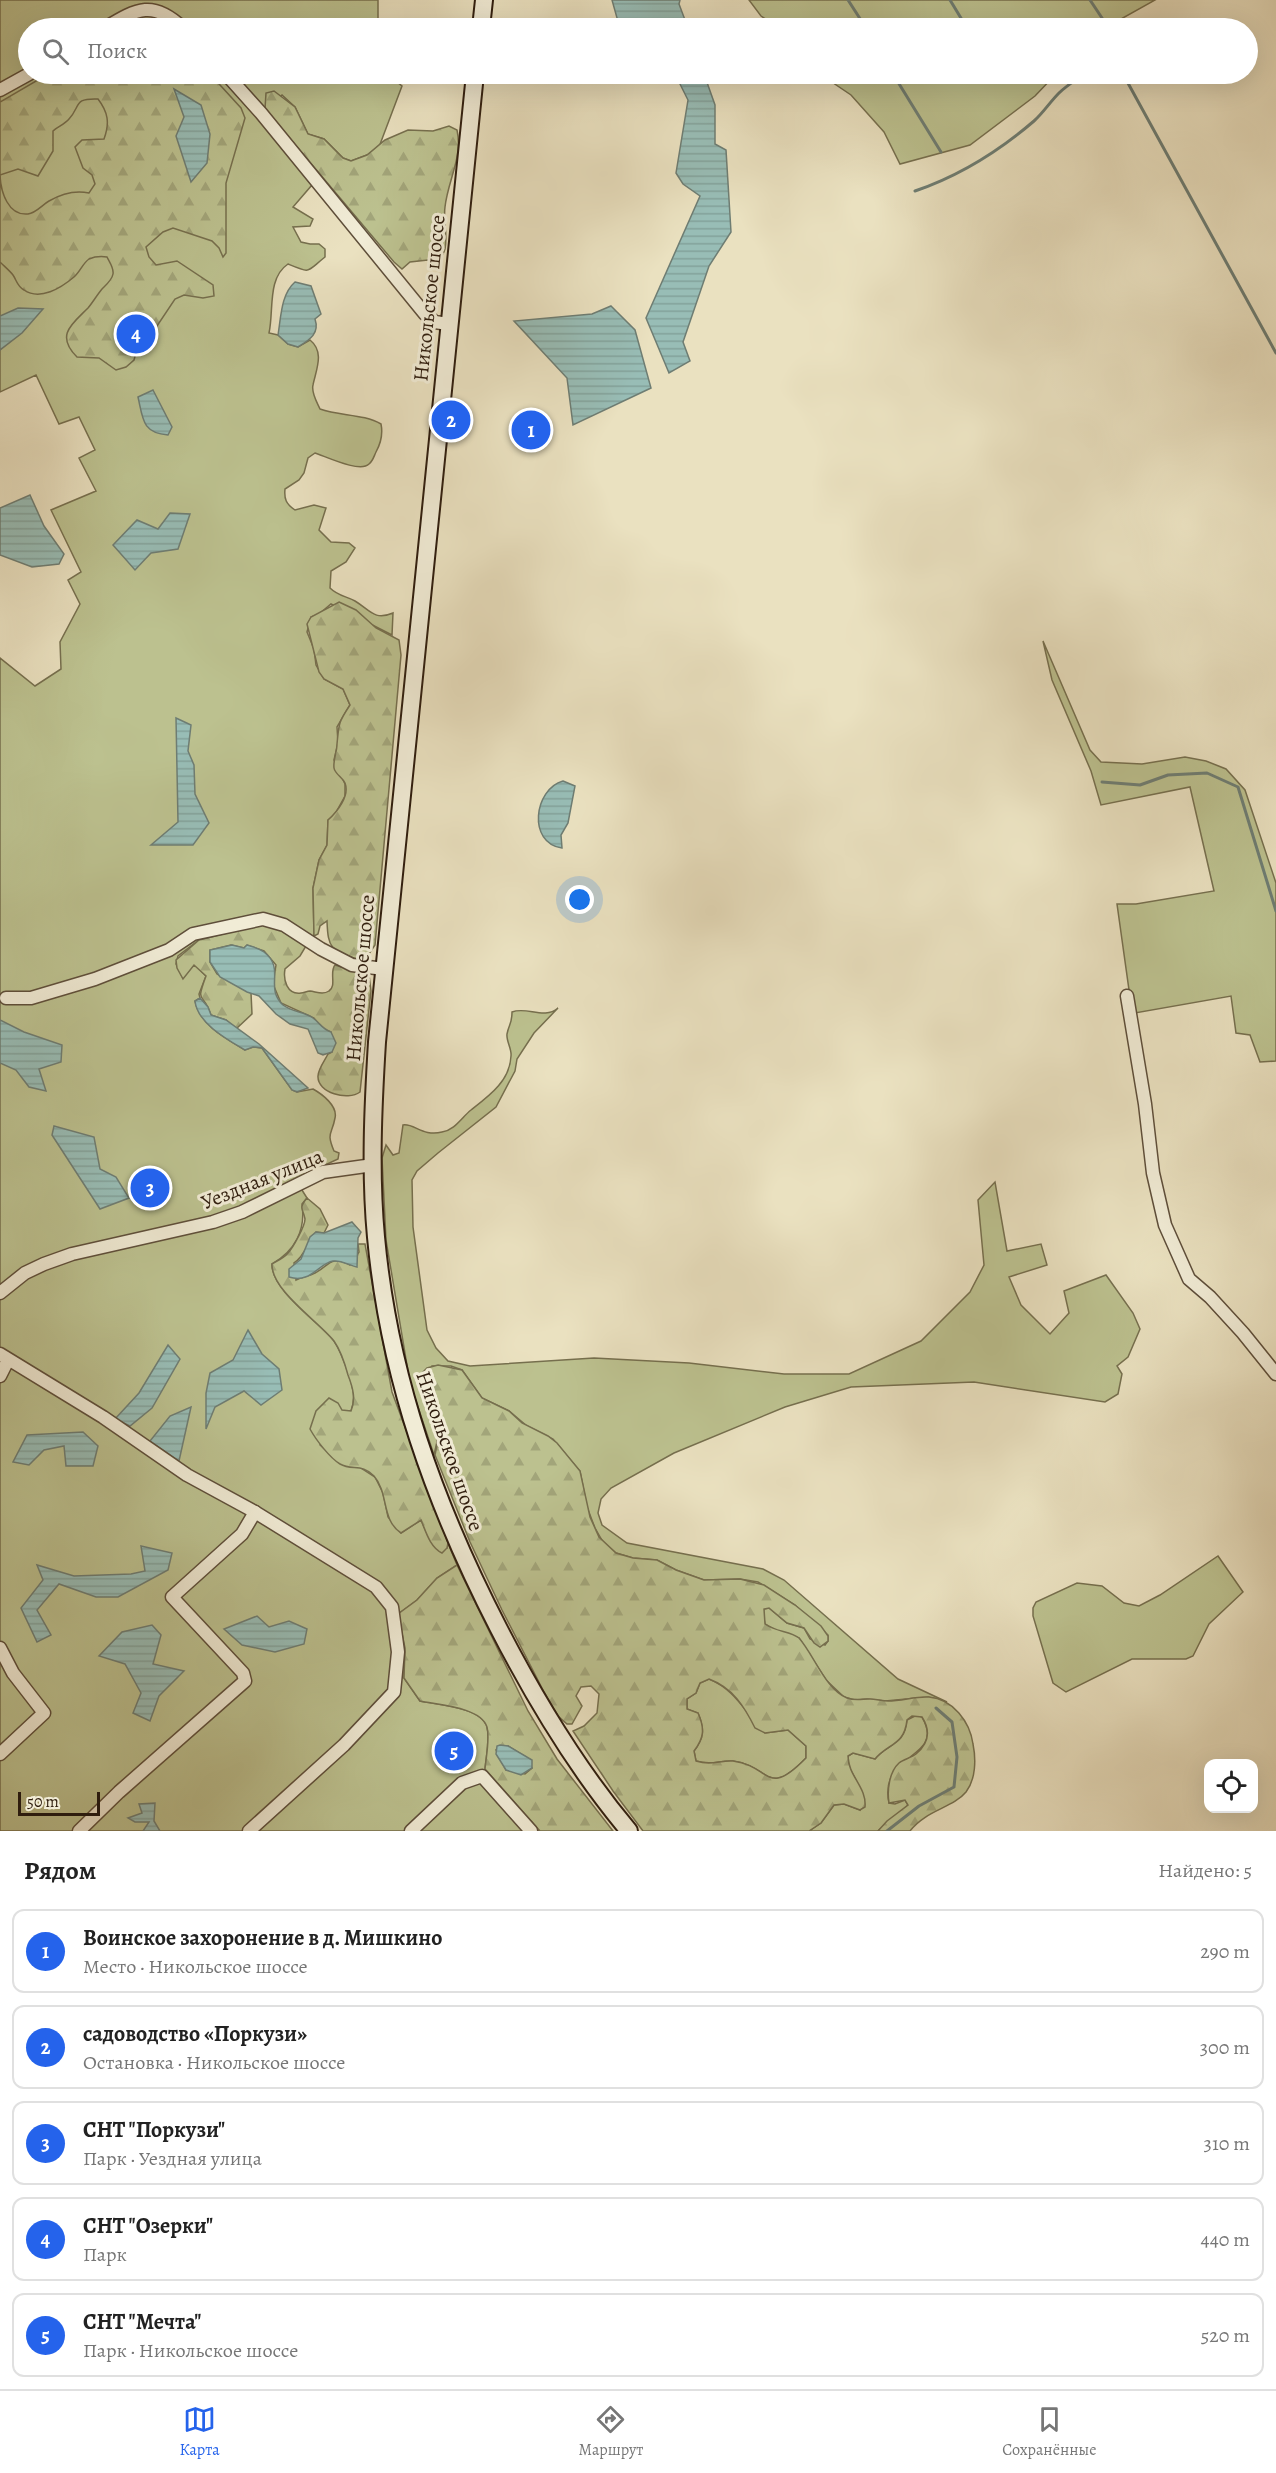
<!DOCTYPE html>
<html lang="ru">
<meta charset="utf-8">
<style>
:root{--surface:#fff;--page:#f2f2f2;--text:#222;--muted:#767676;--line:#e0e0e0;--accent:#2563eb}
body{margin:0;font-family:Alegreya,serif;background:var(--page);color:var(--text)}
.controls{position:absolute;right:18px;bottom:18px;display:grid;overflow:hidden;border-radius:12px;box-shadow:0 6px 24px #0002}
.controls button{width:54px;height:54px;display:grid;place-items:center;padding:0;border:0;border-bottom:2px solid var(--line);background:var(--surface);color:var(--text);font:30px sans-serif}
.scale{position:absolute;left:18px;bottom:15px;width:82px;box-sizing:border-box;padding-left:6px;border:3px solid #2f1d0e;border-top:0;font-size:16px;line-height:21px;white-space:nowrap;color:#2f1d0e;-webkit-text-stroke:4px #f1ecd6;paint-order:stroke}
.you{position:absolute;left:580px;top:900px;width:21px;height:21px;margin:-15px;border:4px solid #fff;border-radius:50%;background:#1a73e8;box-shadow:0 0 0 9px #1a73e833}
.badge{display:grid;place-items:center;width:39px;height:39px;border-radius:50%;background:var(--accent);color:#fff;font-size:20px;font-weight:700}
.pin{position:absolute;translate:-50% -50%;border:3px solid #fff;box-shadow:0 2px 6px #0006}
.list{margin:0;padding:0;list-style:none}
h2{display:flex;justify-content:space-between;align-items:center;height:78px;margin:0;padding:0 24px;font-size:26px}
h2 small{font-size:20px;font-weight:400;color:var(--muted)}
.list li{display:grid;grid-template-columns:39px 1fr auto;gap:18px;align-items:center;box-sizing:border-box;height:84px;margin:0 12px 12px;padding:0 12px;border:2px solid var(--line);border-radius:12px}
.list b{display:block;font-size:22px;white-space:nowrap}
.list p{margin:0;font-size:20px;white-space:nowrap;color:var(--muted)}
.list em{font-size:20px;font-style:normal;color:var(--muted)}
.icon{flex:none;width:33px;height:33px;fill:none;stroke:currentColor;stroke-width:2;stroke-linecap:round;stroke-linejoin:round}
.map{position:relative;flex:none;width:1276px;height:1831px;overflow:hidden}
.search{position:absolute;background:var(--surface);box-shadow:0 6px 24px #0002;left:18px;right:18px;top:18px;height:66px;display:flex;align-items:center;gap:15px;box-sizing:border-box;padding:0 21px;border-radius:33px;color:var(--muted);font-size:22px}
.sheet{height:558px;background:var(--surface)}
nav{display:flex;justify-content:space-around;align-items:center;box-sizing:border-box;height:84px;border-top:2px solid var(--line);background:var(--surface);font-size:16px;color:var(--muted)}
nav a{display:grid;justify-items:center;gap:3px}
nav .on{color:var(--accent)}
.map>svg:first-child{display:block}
</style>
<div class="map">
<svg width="1276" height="1831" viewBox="0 0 1276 1831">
<defs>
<pattern id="forest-firs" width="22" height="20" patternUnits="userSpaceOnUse" patternTransform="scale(1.5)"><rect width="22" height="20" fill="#bcc18f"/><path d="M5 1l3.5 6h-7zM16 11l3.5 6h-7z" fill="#a2a57a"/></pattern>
<pattern id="water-rules" width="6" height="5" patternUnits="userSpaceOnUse" patternTransform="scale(1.5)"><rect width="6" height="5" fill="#98bdb6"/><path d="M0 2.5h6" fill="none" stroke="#83a29b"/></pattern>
</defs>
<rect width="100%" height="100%" fill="#eae1c0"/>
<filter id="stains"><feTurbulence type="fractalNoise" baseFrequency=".00333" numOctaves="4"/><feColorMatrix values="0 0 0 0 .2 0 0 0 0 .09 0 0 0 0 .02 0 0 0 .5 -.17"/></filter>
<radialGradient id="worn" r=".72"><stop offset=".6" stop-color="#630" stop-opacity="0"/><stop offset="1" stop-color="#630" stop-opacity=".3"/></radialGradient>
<g fill="#bcc18f" stroke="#766f4e" stroke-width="1.5">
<path d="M0,0H378V28H28V74H387L402,86L379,147L367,155L351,161L343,158L324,139L308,134L295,107L282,95L265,110L331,188L322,197L312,185L293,207L313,219L310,226L293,227L301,242L310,244H319L325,249V257C306,272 312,274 288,264C267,278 274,311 269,333L278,335L288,344L298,347L310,340C325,352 316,370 313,385C311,393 317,402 320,409C340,416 364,414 381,424C383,434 381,443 376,452C374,456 373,461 369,464C360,473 327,457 315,453L308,458L304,473L299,480L285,489C284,499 286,504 295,510L314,505L326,508L319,530L331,542L349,543L355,548L346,562L331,571L330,588C338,596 346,596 355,601C370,610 374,621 393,613L392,635L331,604L319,614L311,617L307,632L314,649L316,665L324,679L343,689L350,705L337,727L338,743L334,760L345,784V796L335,814L328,820L327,845L319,860L313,888L314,936L306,946L243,929L199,940L178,956L176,964L183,978L194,964L206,976L199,994L200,998L195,1001C200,1025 225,1038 245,1050L253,1047L262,1048L292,1090L297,1092L313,1089C322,1094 338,1106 335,1118C332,1135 326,1132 334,1151L339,1153L338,1159L295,1179L307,1198L302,1204C306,1230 295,1251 272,1264C271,1290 319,1322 334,1341C341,1351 345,1364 349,1375C353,1388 356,1399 351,1411H342L320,1445L334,1458L349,1466H358L375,1477L383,1493L388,1517L401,1533L421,1520L430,1540L447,1548L448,1543L457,1565L437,1578L417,1600L398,1614L405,1648L404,1678L420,1701C438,1705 481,1707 487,1727C490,1739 486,1757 485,1769L540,1831H0V658L35,686L61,669L60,642L80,604L68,580L81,572L51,510L96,491L79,458L95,450L79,417L59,424L36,375L0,392Z"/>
<path d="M749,0H1155L1105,28H779L761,16Z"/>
<path d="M820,74H1056L1035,96L970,145L900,164L884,132L851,95Z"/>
<path d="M1043,641L1090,750L1101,762L1142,764L1185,757L1206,761L1226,769L1245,790L1276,883V1061L1260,1062L1250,1035L1236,1033L1231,996L1135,1013L1130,997L1117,904H1136L1214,891L1190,787L1101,805L1091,771L1052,680Z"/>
<path d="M558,1008L534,1033L517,1059L515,1071L496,1107L438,1153L417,1171L412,1180L413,1227L427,1330L436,1348L448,1361L470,1366L594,1358L689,1363L784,1374H849L921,1341L970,1292L984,1265L978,1200L995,1182L1007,1251L1041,1244L1047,1265L1009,1277L1021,1305L1050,1334L1069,1313L1064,1291L1106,1275L1133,1313L1140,1329L1128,1357L1117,1366L1122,1374L1118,1394L1105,1402L974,1382L851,1387L785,1407L674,1453L611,1488L601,1499L598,1513L602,1525L627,1543L763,1569L784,1580L898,1679L947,1702L928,1697L885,1701L867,1699L855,1700L844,1697L826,1680L799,1638L777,1631L765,1624L763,1614L764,1609L769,1608L787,1623L804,1628L810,1639L825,1645L828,1641V1635L795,1605L758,1582L740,1579L704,1580L676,1570L657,1560L633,1558L616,1553L603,1542L595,1528L587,1507L580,1471L553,1439L527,1426L509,1411L482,1398L462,1370L451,1366H432V1408L437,1412L441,1424L434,1455L410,1383L386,1240L382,1158L386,1145L393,1155L399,1153L403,1125C414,1123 423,1137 442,1132C455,1130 462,1117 471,1110C489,1096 510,1081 511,1056C512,1049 506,1041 507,1034C509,1024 512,1024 512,1012C527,1006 544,1020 558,1008Z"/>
<path d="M1218,1556L1243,1592L1209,1624L1193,1656L1186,1659H1132L1066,1692L1053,1683L1033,1616V1608L1036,1602L1077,1583L1102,1586L1124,1603L1139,1606L1160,1595Z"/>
<path d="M709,1679C735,1689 746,1714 765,1733L788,1730L806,1746V1758C766,1799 771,1766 733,1761C719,1760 713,1766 696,1761L694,1751C704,1738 705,1729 698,1713L687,1709V1699L696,1693L700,1683Z"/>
<path d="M917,1715L922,1717C947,1760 878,1751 889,1803L895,1804L905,1800L908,1805C900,1816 887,1821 878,1831H809L821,1823L834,1805L844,1804L860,1810L857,1782L849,1767L848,1756L853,1753L875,1759C888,1743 905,1746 907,1720Z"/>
</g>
<g fill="url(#forest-firs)" stroke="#766f4e" stroke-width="1.5" fill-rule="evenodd">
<path d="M48,74H210L241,108L245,118L226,183V253L223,257L219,248L212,241L173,228L163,232L146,247L149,257L156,265L177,261L213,285L214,296L203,298L184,295L175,299L157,326L137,349L134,360L126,367L116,370L99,358L77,357C55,335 72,324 88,308C93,302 97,295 102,289C106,285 112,280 113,274C114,268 110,263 107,257C100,256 96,256 89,259C83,263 80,272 74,277C61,288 40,301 24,290C17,286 17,281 13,275C10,271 4,266 0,262V176C1,192 8,216 28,214C36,213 42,205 49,201C61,194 75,190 89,193L95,184L92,175L83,168L75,147L82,140L104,139C110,123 108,112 98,99C73,98 81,106 69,119C65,124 57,127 53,131V151L38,176L18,169L0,175V102Z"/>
<path d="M274,91L295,107L308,134L324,139L343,158L351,161L367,155L385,140L408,130L433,131L449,126L457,130C463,157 448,180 445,207C443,221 448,234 445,249C443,255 440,260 436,265L428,260L410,262L402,269L394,262L265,109L266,93Z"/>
<path d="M339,602L356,610L376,628L399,640L401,655L375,945L369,954L357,959C331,950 328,949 327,921L320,926L318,934L314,936L313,888L319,860L327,845L328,820C337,812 350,796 345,783C342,777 335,774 334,768C333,760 337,752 337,744C339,724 338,723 350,705L343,689L324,679L319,672L307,624L311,617Z"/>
<path d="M263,924L280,928L306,946L300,956L285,969C283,980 287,995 301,993C304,993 307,991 310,991C317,992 323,995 329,991C337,986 329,972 335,965L369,975L371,991L360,1092C348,1101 317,1093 318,1076C318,1069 325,1060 328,1054L332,1052L331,1032L323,1029L314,1018L281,1003L273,984L276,965L264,951L247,945L244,948L231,945L210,950V962L217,974L251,993L252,1014L236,1029L226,1020L211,1015C203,990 195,1006 206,976L194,965L183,979L177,968L176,960L199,940Z"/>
<path d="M307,1198L320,1209L328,1225L324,1233L316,1232C308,1242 305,1256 294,1263L296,1280C302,1277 309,1276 315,1273C330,1265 330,1255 350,1265L359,1252L358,1244H365L392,1392L448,1543L447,1548L442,1553C430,1547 426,1532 421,1520L401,1533C381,1520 389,1493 374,1476C362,1463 352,1471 340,1464C330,1458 316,1440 310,1429L316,1411L329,1398L338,1403L342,1410L351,1411C356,1399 353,1388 348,1375C345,1364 341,1351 334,1341C318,1321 271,1290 272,1264C277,1261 284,1258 288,1253C293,1248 305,1226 305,1219C303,1208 298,1209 307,1198Z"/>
<path d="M438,1365L462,1370L482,1398L509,1411L522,1423L548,1436L557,1443L580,1471L590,1517L599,1537L616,1553L633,1558L657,1560L676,1570L704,1580L740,1579L764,1585L795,1605L821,1626L828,1636V1641L820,1647L814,1643L804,1628L787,1623L769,1608L764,1609L765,1624C776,1632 790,1631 799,1638C814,1655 826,1690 847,1698C855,1701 862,1699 870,1699C876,1699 882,1701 888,1701C902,1701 916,1696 929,1697C953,1699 970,1722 973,1744C976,1759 976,1779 966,1792C953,1808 926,1810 910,1831H878L887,1821L908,1805L905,1800L889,1803C887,1791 889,1772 899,1763C904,1759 911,1758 916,1754C929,1743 931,1731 922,1717L912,1716L907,1720C904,1746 888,1743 875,1759L853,1753L848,1756C848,1776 867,1787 865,1807L860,1810L844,1804L834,1805L821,1823L809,1831H643L613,1791L573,1731L584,1726L597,1713L599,1694L591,1686L581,1687L576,1696L582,1706L572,1724H567L558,1716L544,1692L502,1610L470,1542L435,1455L441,1424L437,1412L428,1403L420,1386L422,1373L427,1368ZM709,1679C733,1688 744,1706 755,1728L765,1733L788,1730L806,1746V1758C766,1799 771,1766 733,1761C720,1760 712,1766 696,1761L694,1751C704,1738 705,1729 698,1713L687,1709V1699L696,1693L700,1683Z"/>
<path d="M457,1565L528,1711L557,1759L613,1831H540L485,1769C486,1757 490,1739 487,1727C481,1707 438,1705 420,1701L404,1678L405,1648L398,1614L417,1600L437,1578ZM508,1746L526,1757L532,1768L525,1774L506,1770L496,1750Z"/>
</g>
<g fill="url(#water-rules)" stroke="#6e7d73" stroke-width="1.5">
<path d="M612,0H680L679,4L688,28H661L660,26L625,27L617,18Z"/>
<path d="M675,74H704L715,105V144L726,150L731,232L709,266L683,342L690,361L669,373L646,318L700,196L683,184L676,173L688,100Z"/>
<path d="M174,89L201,105L210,134L207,163L191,182L176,136L184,117Z"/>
<path d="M295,282L311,286L321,314L315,319C320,334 309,340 298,347L288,344L278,335C281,317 281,294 295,282Z"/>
<path d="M611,306L635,330L651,388L573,425L567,378L514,321L592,314Z"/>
<path d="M18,308L43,309L22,333L0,350V316Z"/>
<path d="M153,390L172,427L168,435C142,433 143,419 138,397Z"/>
<path d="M30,495L44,526L64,554L59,564L32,567L0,555V508Z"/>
<path d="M170,513L190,514L178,549L151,553L135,570L113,545L137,520L158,529Z"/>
<path d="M176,718L191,725L188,751L194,765L195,794L209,823L193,845H151L178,822Z"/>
<path d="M563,781L575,786L568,823L561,835L562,848C527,843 534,789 563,781Z"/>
<path d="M232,945L244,948L247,945C253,947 259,948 264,952C286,969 264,987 283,1005C292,1012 305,1012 313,1018C320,1023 322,1029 331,1032L336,1043L332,1052L323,1055L318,1053L308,1029L290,1024L276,1014L259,996L247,992L220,977L210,962V950Z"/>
<path d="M200,998L208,1007L211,1015L226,1020L259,1044L308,1088L297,1092L292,1090L262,1048L253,1047L245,1050C228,1040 197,1023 195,1001Z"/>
<path d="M0,1020L24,1032L62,1045L61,1062L39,1069L46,1091L29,1087L16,1070L0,1063Z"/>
<path d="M54,1126L94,1137L100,1169L116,1177L129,1198L100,1209L52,1135Z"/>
<path d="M352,1222L361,1232L358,1238L357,1267C349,1265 341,1260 333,1261C319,1263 311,1284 289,1277V1269L301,1259L310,1237L316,1232L324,1233Z"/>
<path d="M248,1330L262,1354L279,1369L282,1390L261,1405L244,1391L215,1407L206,1429V1393L210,1373L233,1360Z"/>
<path d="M168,1345L180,1359L152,1408L130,1426L115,1419L139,1393Z"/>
<path d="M191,1407L179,1461L150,1441L170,1416Z"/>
<path d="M83,1432L98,1446L93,1466H66L64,1446L44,1450L29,1465L13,1462L27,1435Z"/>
<path d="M141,1546L172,1553L168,1570L118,1597H96L59,1584L37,1610L51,1635L37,1642L21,1608L43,1580L37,1565L74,1576L131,1574L145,1571Z"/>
<path d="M257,1616L269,1627L289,1621L307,1629L304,1644L275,1652L242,1645L224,1629Z"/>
<path d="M152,1625L161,1635L153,1664L184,1671L159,1696L150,1721L133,1713L141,1693L125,1664L99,1656L122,1632Z"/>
<path d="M500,1745L508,1746L532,1760V1768L521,1775L506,1770L496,1754L497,1746Z"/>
<path d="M155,1803L154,1821L160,1831H143L149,1822H135L128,1818L142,1813L139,1804Z"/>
</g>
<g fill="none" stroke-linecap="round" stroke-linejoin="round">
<g stroke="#6e7d73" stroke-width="3">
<path d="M848,0L866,28"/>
<path d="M950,0L967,28"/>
<path d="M1090,0L1106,24"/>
<path d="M893,74L941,152"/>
<path d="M1123,74L1276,353"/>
<path d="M915,191C959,176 999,151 1034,121C1043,113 1050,102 1059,93C1066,86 1076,80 1084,74"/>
<path d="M1102,782L1140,785L1168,775L1207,773L1238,787L1276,911"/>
<path d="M887,1831L919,1806L954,1787L957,1757L952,1722L936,1708"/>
</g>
<g stroke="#5e4e3a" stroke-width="15">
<g id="street">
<path d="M105,28C138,8 153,0 183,28"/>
<path d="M226,74L261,113L425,314L435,322L448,324"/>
<path d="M0,90L29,74"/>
<path d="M1127,996L1145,1104L1153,1173L1165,1225L1189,1279L1210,1297L1243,1333L1276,1374"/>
<path d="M6,998H31L95,979L169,950L193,934L263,919L284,925L321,949L352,965L384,969"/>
<path d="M0,1293L25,1273L44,1264L72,1254L213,1222L242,1212L323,1172L373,1165"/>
<path d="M0,1354L103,1417L187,1475L255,1512L376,1587L392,1607L398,1652L394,1692L344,1745L249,1831"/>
<path d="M0,1376L8,1360"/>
<path d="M0,1648L13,1673L44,1713L0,1754"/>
<path d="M79,1831L119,1792L245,1681L243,1673L172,1597L242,1534L255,1512"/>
<path d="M411,1831L462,1783L482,1776L531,1831"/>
</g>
</g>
<g stroke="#2f1d0e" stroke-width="20">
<g id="secondary">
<path d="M481,28L484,0"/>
<path d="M475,74L377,1042C373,1107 370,1173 376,1237C389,1378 435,1505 499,1629C536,1701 577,1769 629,1831"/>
</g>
</g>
<use href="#street" stroke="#f1ecd6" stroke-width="12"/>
<use href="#secondary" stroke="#f1ecd6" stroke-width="16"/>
</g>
<g text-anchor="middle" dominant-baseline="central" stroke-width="6" stroke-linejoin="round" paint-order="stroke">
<g font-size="21" fill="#2f1d0e" stroke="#f1ecd6">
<text transform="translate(429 298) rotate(-84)">Никольское шоссе</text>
<text transform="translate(360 978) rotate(-85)">Никольское шоссе</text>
<text transform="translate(262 1179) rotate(-22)">Уездная улица</text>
<text transform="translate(450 1451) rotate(71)">Никольское шоссе</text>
</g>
</g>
<rect width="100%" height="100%" filter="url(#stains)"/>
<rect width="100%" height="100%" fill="url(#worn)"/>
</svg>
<div class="controls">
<button><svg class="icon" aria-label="locate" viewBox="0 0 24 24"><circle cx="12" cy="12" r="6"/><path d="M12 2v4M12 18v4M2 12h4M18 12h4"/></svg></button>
</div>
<div class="scale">50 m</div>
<div class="you"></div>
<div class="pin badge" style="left:531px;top:430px">1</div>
<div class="pin badge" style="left:451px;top:420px">2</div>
<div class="pin badge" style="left:150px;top:1188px">3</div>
<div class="pin badge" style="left:136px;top:334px">4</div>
<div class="pin badge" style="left:454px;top:1751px">5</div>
<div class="search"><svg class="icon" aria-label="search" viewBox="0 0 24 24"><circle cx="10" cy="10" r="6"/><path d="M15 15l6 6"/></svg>Поиск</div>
</div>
<section class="sheet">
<h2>Рядом<small>Найдено: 5</small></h2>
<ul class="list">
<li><span class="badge">1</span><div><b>Воинское захоронение в д. Мишкино</b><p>Место · Никольское шоссе</p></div><em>290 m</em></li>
<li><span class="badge">2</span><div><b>садоводство «Поркузи»</b><p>Остановка · Никольское шоссе</p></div><em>300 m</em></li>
<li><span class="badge">3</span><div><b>СНТ &quot;Поркузи&quot;</b><p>Парк · Уездная улица</p></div><em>310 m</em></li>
<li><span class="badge">4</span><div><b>СНТ &quot;Озерки&quot;</b><p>Парк</p></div><em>440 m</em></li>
<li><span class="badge">5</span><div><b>СНТ &quot;Мечта&quot;</b><p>Парк · Никольское шоссе</p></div><em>520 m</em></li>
</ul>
</section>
<nav>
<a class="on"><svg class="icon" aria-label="map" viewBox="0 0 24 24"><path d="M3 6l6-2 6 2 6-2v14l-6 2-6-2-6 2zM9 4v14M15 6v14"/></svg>Карта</a>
<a><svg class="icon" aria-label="directions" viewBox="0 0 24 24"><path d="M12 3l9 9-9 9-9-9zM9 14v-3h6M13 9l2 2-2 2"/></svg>Маршрут</a>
<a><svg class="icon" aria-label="saved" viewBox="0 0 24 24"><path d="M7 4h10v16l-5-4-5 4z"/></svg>Сохранённые</a>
</nav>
